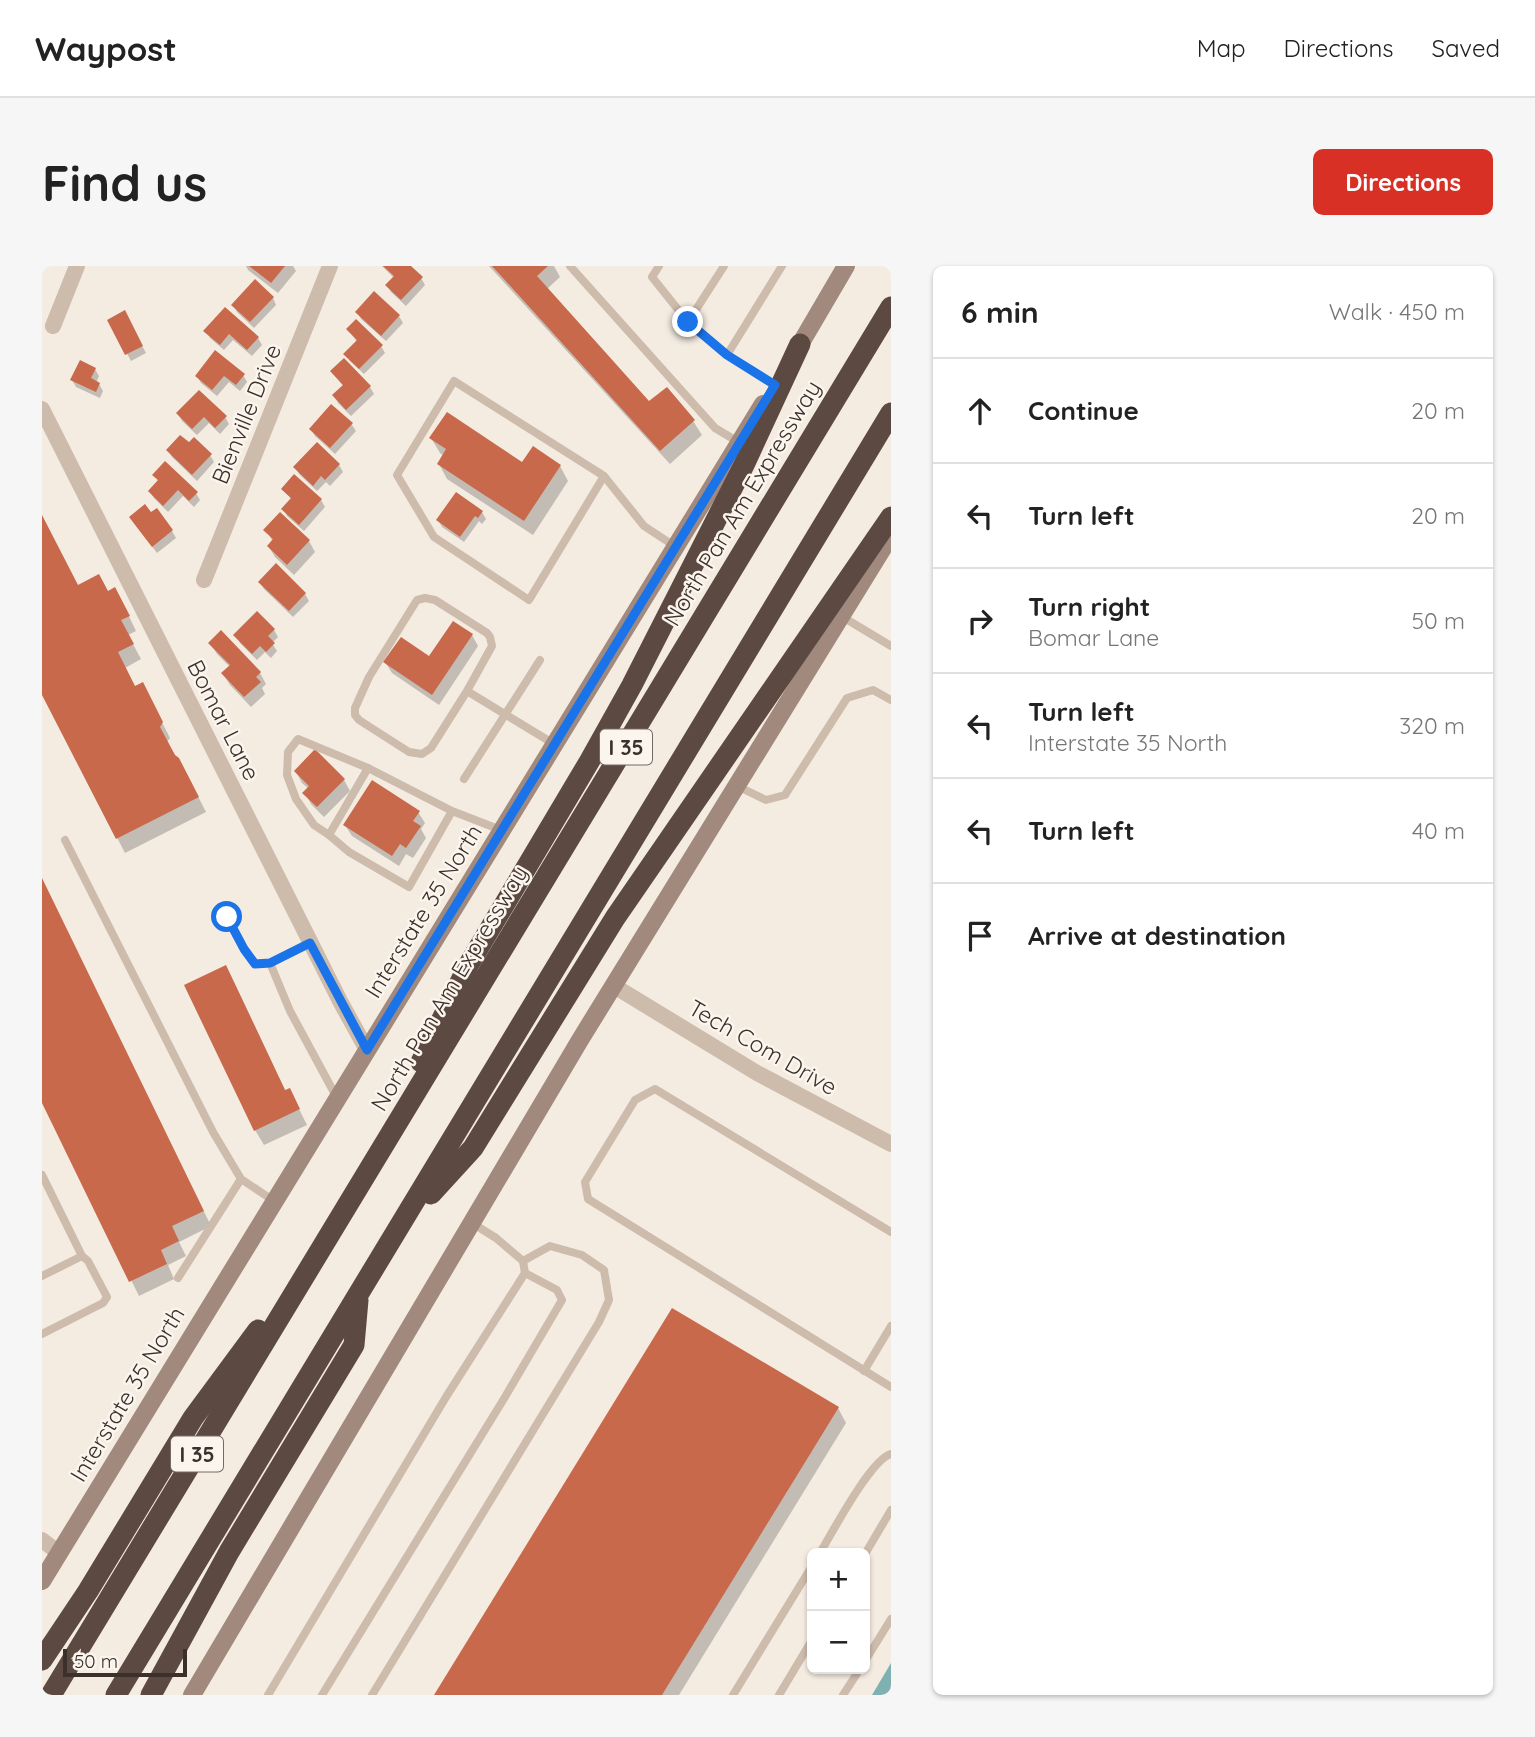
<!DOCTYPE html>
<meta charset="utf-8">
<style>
:root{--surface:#fff;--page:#f6f6f6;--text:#222;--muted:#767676;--line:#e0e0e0;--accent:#d93025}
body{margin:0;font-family:Quicksand,sans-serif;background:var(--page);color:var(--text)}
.controls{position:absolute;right:21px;bottom:21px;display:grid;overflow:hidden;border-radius:10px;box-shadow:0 2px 5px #0004}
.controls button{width:63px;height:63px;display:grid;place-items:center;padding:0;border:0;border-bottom:2px solid var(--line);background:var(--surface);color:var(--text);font:35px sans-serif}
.scale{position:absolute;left:21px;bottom:18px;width:124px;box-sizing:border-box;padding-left:7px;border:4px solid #3b302b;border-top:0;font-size:19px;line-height:24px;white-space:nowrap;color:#3b302b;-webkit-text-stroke:5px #fbf5ee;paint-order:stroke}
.stop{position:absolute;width:21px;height:21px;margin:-16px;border:5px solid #1a73e8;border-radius:50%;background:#fff}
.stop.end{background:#1a73e8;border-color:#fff;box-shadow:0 2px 7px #0008}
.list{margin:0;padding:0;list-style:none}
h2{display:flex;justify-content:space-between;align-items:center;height:91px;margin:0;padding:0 28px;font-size:30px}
h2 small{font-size:23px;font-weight:400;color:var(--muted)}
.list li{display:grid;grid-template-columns:46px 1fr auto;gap:21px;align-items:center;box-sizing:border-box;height:105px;padding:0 28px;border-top:2px solid var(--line)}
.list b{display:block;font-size:26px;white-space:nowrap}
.list p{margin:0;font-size:23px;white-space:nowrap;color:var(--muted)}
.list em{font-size:23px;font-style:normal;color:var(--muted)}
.icon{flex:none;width:38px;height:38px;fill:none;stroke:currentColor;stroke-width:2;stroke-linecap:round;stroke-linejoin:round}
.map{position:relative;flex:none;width:849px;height:1429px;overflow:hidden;border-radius:10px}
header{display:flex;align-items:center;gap:42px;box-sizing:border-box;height:98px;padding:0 35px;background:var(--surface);border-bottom:2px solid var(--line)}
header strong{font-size:33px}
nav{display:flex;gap:38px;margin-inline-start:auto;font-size:24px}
.intro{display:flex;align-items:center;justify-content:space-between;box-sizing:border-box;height:168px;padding:0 42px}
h1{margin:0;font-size:49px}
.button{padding:18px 32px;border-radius:10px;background:var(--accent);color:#fff;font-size:24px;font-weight:700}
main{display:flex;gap:42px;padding:0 42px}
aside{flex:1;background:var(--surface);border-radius:10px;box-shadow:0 2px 5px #0004}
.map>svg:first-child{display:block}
</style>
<header>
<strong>Waypost</strong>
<nav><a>Map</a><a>Directions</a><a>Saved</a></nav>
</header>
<div class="intro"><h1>Find us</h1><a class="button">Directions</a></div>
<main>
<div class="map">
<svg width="849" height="1429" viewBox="0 0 849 1429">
<rect width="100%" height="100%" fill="#f4ebe1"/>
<path fill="#7fb0b2" d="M849,1397V1429H830Z"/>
<g fill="#0003">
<path d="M204,0H251L254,5L236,27L206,4Z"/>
<path d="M340,0H367L379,12L383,19L364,40L349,26L345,19L352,12Z"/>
<path d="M447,0H512L518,11L505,23L607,137L651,155L660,169L628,198Z"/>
<path d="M231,32L234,39L212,62L195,46L191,39Z"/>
<path d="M315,46L357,50L361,57L344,75L319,53Z"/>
<path d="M82,47L104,87L89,95L67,54Z"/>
<path d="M306,63L339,80L343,87L322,108L308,95L304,88L315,76Z"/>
<path d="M164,65L216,72L220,79L210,90L191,74L182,84L168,72Z"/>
<path d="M302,95L328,121L332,128L309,150L296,137L292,130L302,121L290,106Z"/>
<path d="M53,103L57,110L54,117L57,118L61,125L58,132L34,121L30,114Z"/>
<path d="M201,109L205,116L198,125L187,116L175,130L159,117L155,110Z"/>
<path d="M289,140L310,159L314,165L293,188L273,170L269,163Z"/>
<path d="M136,148L183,151L187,158L178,168L167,157L155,169L140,155Z"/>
<path d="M389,172L480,198L518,200L526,215L491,269L405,213L397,198L402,190L398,187Z"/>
<path d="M126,184L168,189L172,196L155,215L130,191Z"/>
<path d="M297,199L301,206L288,220L284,216L275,225L257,208L253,201Z"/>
<path d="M112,209L154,227L158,234L152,241L141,230L126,246L112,232L108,226L117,216Z"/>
<path d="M241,223L279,234L283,241L262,265L245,250L241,243L250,234Z"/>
<path d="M440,246L444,253L440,258L437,255L422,276L400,261L396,254Z"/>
<path d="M0,251L36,320L66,327L81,338L94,365L86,369L99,393L83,402L93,422L108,433L128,472L125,476L145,509L164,546L83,587L0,426Z"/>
<path d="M93,258L130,265L134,272L115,287Z"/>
<path d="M224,264L267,275L273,286L252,309L233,291L227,281L231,276Z"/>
<path d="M218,316L263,328L267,335L251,351L222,323Z"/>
<path d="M412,357L430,369L436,380L397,439L350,407L343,396L388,392Z"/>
<path d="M232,364L236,371L230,377L235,385L229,392L223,386L215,394L198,377L194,370Z"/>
<path d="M168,377L218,407L224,418L220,422L223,428L209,441L188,419L181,408L188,401L175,388Z"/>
<path d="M254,506L302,514L308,525L282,551L269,538L263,527L267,523L260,517Z"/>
<path d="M376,546L383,557L379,563L384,572L371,592L364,588L357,600L310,570L303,559Z"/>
<path d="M0,614L169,960L137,976L144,990L126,999L132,1013L97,1030L0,833Z"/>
<path d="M192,716L244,826L255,839L265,859L222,879L213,864L145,719Z"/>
<path d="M796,1142L804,1157L637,1429H394Z"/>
</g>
<g fill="#c8694b">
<path d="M207,0H243L229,17Z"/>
<path d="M341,0H369L381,11L359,34L343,19L352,10Z"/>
<path d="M450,0H506L495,10L607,135L625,121L653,154L618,185Z"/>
<path d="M213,13L232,31L208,56L189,39Z"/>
<path d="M332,25L358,49L339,70L313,46Z"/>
<path d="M183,41L217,71L205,84L187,68L178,79L161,65Z"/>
<path d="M83,44L101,80L83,89L65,54Z"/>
<path d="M314,53L341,79L317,103L301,88L315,74L304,63Z"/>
<path d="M173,84L203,108L194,119L182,110L170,124L153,110Z"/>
<path d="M302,92L329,120L304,144L290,129L301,119L288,105Z"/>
<path d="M38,94L54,102L49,112L58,117L54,126L28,114Z"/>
<path d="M157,124L185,150L173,162L162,151L150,163L134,147Z"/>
<path d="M289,138L311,157L288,182L267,163Z"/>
<path d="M405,146L480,196L491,180L519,199L482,255L395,198L404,183L387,172Z"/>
<path d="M138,169L147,176L152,171L170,188L150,209L124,184Z"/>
<path d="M275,176L298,198L283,214L279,210L271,220L251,201Z"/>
<path d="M123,195L156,226L147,235L136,224L121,240L106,225L116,214L110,209Z"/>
<path d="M252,208L280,233L257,259L239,243L249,232L239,223Z"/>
<path d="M414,226L441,245L436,252L433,250L418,271L394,254Z"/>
<path d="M103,238L109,246L115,242L131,264L110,281L87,251Z"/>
<path d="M238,246L268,274L245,299L225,280L231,273L221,264Z"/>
<path d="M0,249L36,319L57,308L66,325L73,321L88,350L79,354L92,378L76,386L93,420L101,416L121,456L118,461L133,489L137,492L157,531L74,573L0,429Z"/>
<path d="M234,297L264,327L247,345L216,316Z"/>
<path d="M215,345L233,363L226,370L233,377L224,386L218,380L210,388L191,369Z"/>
<path d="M411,355L431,368L390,429L341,396L359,371L387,390Z"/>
<path d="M179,364L219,406L214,411L219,416L202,431L179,407L188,399L166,377Z"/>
<path d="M273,483L303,513L275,541L260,527L267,520L252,505Z"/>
<path d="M330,514L378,545L371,555L379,560L364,582L358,578L350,590L301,559Z"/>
<path d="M0,612L162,945L130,960L137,975L119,984L125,998L87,1016L0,837Z"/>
<path d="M184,699L243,824L248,822L258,843L212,865L142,719Z"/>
<path d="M630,1042L797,1141L620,1429H392Z"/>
</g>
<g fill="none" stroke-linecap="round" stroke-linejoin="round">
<g stroke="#cdbbac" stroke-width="8">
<path d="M528,0L673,162L698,177"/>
<path d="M617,0L610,11L646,56"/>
<path d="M682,0L646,56L685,89L733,119"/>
<path d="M685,89L740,0"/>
<path d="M562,210L487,334L392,271L355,209L412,115L562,210L602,260L634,281"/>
<path d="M799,350L849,380"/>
<path d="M425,425L450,380L448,371L445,367L393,334L383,332L375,334L327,411L313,442V449L317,454L367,486L380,488L389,482L425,425L512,478"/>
<path d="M422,513L498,394"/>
<path d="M695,520L724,534L743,529L805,432L831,424L849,434"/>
<path d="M410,545L326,502L287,569L307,586L367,621L410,545L459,564"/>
<path d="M287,569L272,559L254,533L245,509L246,486L256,473L326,502"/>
<path d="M23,574L171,866L199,913L232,935"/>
<path d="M185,651L202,683L213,698L228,697"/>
<path d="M268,677L228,697L248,745L295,832"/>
<path d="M0,909L40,990"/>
<path d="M849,966L613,823L593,834L543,916L546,933L849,1121"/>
<path d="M0,1010L40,990L46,995L65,1031L61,1037L0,1068"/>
<path d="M136,1012L199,913"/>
<path d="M822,1105L849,1060"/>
<path d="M778,1287C790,1267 829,1193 849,1188"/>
<path d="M823,1288L849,1244"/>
<path d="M823,1395L849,1353"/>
<path d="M226,1429L404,1131L483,1007L481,995L454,972L430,957"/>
<path d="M280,1429L463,1131L520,1034L515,1024L483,1007"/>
<path d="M330,1429L557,1056L567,1034L562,1004L540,989L508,980L481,995"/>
<path d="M691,1429L770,1300"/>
<path d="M737,1429L770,1374"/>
<path d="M801,1429L818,1403"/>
</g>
<g stroke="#cdbbac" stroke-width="16">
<path d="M11,60L35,0"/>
<path d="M0,143L298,735L325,784"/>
<path d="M162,314L288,0"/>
<path d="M572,720L715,807L849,878"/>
<path d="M0,1274L17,1287"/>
</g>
<g stroke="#a18a7d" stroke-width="18">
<path d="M753,87L804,0"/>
<path d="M0,1315L721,138"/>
<path d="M150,1429L538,774L849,269"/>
</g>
<g stroke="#5c4a42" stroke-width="21">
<path d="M379,796L427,698L547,496L590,419L702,199L758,78"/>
<path d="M389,928L431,882L573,652L849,251"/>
<path d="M0,1394L46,1325L151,1152L216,1064"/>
<path d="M9,1429L849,41"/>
<path d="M74,1429L849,147"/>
<path d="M109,1429L187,1286L312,1079L316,1034"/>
</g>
</g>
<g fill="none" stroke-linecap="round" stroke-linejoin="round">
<path stroke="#1a73e8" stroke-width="9" d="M185,651L202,683L213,698L228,697L268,677L325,784L733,119L685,89L646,56"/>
</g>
<g text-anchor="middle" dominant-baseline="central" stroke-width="5" stroke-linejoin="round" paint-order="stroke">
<g fill="#fbf5ee" stroke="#756b66" stroke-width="2">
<rect x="558" y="463.5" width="52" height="35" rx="5"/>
<rect x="129" y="1170.5" width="52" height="35" rx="5"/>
</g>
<g font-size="21" font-weight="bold" fill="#3b302b">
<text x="584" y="481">I 35</text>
<text x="155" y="1188">I 35</text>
</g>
<g font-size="23" fill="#3b302b" stroke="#fbf5ee">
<text transform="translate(204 148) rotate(-68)">Bienville Drive</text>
<text transform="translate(700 237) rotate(-59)">North Pan Am Expressway</text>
<text transform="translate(182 454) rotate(63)">Bomar Lane</text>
<text transform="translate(381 645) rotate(-58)">Interstate 35 North</text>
<text transform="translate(407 722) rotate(-59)">North Pan Am Expressway</text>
<text transform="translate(721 781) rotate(30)">Tech Com Drive</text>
<text transform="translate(85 1128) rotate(-59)">Interstate 35 North</text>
</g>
</g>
</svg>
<div class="controls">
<button>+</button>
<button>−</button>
</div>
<div class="scale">50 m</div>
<div class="stop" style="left:185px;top:651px"></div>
<div class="stop end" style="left:646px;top:56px"></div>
</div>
<aside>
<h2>6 min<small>Walk · 450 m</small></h2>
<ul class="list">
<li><svg class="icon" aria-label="ahead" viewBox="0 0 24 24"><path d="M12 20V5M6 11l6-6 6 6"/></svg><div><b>Continue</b></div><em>20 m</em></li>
<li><svg class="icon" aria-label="left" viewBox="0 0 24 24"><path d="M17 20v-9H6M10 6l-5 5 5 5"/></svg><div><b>Turn left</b></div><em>20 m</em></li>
<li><svg class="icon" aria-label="right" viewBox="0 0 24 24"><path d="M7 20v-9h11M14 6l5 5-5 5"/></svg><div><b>Turn right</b><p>Bomar Lane</p></div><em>50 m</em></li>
<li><svg class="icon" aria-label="left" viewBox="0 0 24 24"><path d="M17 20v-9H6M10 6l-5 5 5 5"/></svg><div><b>Turn left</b><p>Interstate 35 North</p></div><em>320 m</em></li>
<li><svg class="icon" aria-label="left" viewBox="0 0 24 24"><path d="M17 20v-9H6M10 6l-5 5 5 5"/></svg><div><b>Turn left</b></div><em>40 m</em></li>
<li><svg class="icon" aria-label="arrive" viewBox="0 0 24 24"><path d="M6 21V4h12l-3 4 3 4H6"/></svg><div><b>Arrive at destination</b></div></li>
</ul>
</aside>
</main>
